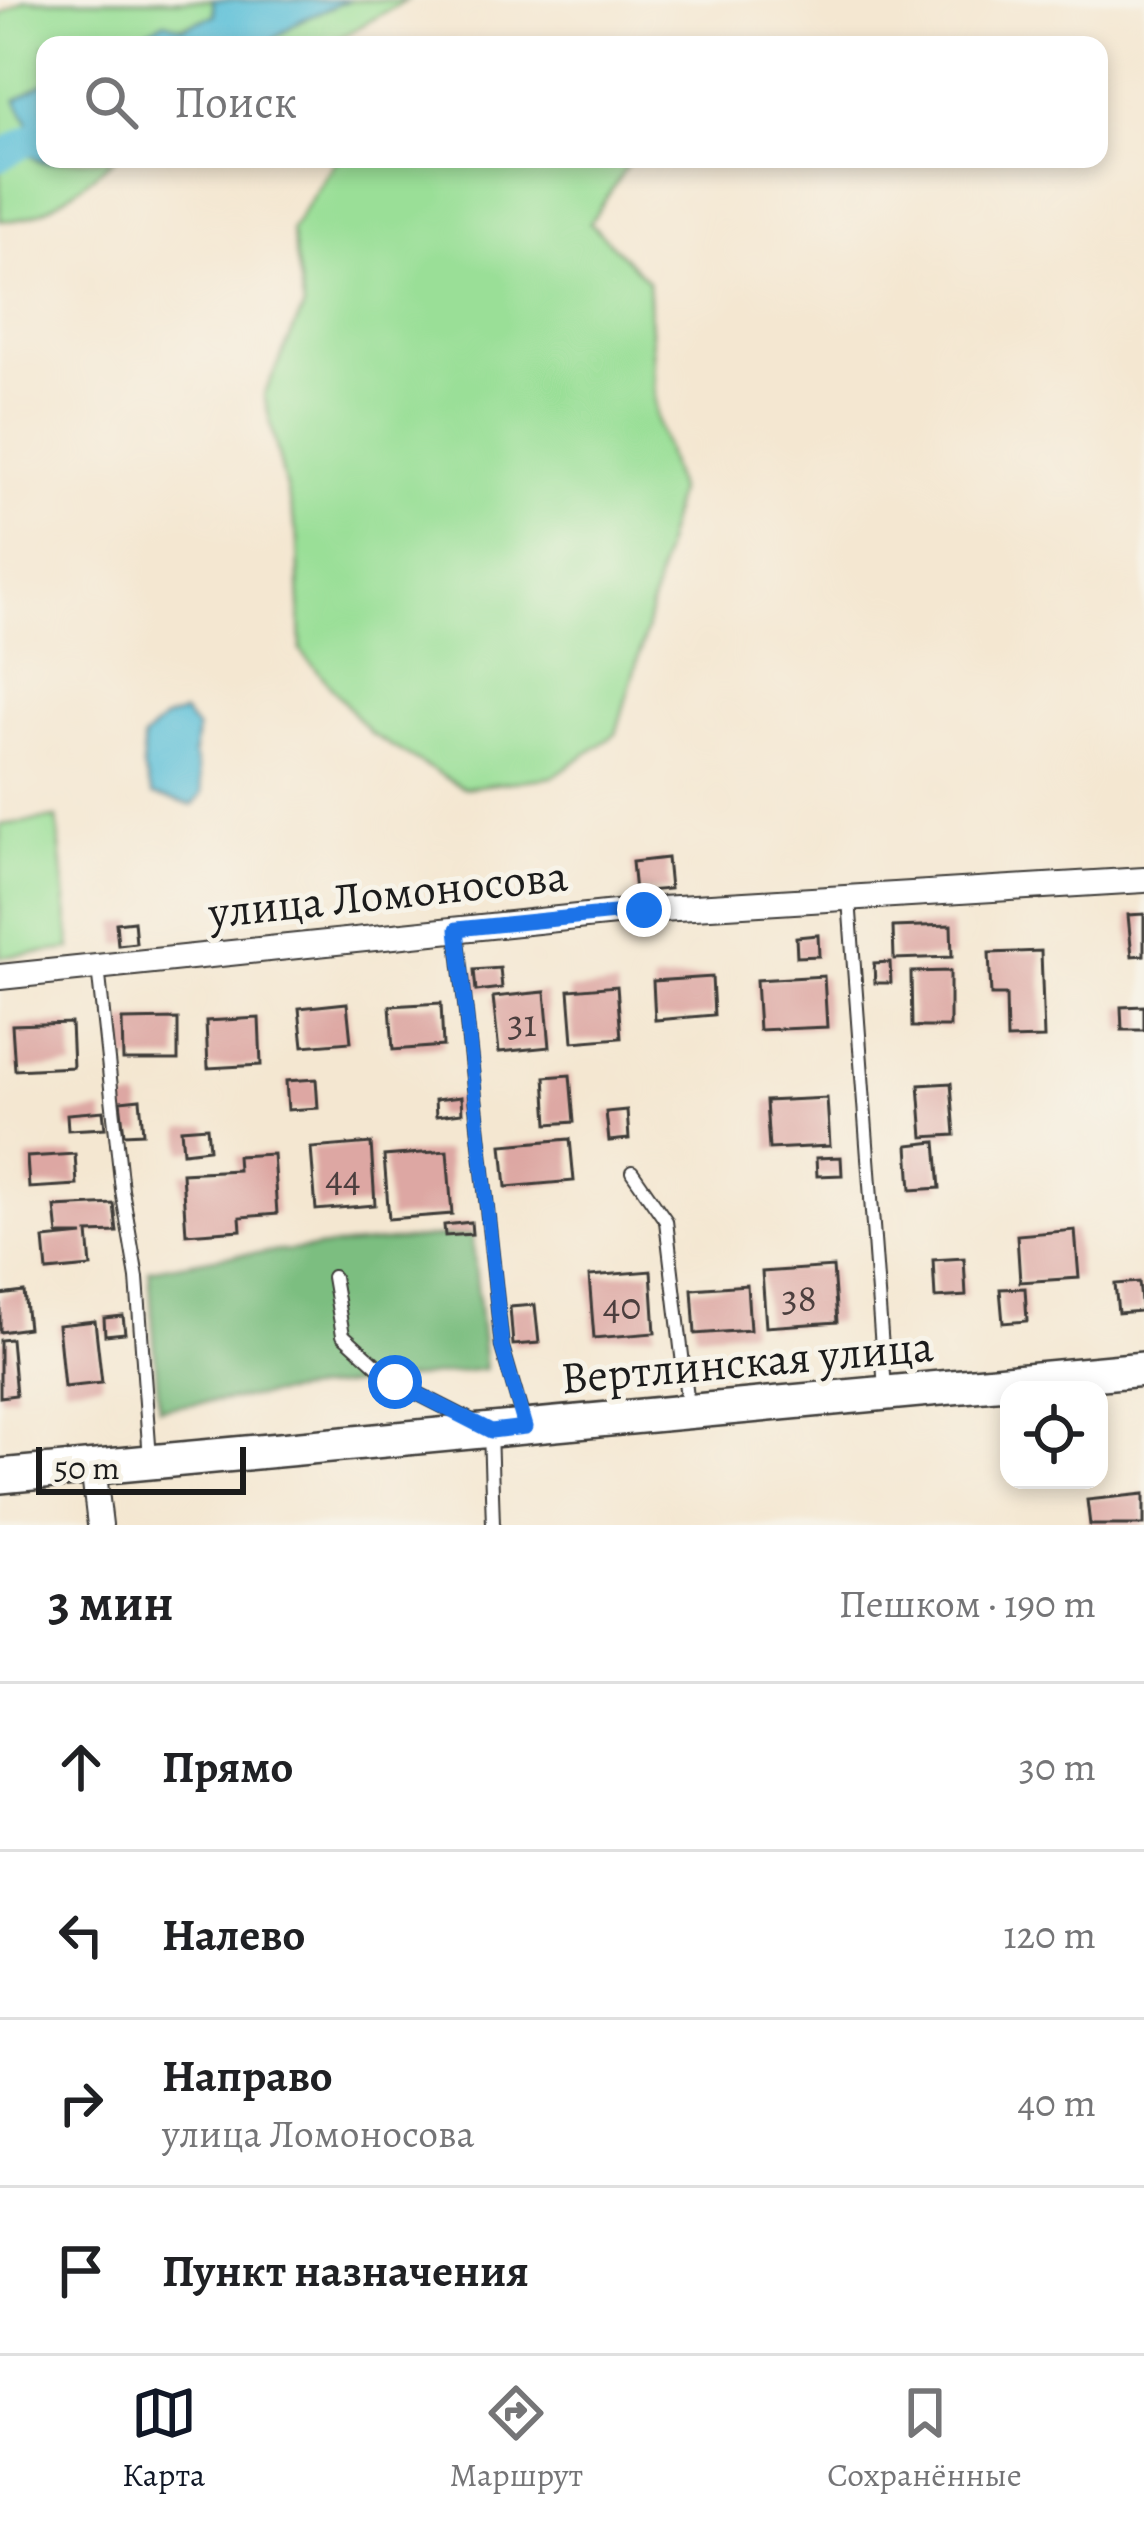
<!DOCTYPE html>
<html lang="ru">
<meta charset="utf-8">
<style>
:root{--surface:#fff;--page:#f6f6f6;--text:#202124;--muted:#757577;--line:#e0e0e0;--accent:#111827}
body{margin:0;font-family:Alegreya,serif;background:var(--page);color:var(--text)}
.controls{position:absolute;right:36px;bottom:36px;display:grid;overflow:hidden;border-radius:24px;box-shadow:0 6px 18px #0003}
.controls button{width:108px;height:108px;display:grid;place-items:center;padding:0;border:0;border-bottom:3px solid var(--line);background:var(--surface);color:var(--text);font:60px sans-serif}
.scale{position:absolute;left:36px;bottom:30px;width:210px;box-sizing:border-box;padding-left:12px;border:6px solid #1c1c1c;border-top:0;font-size:33px;line-height:42px;white-space:nowrap;color:#1c1c1c;-webkit-text-stroke:9px #f7f3e8;paint-order:stroke}
.stop{position:absolute;width:36px;height:36px;margin:-27px;border:9px solid #1a73e8;border-radius:50%;background:#fff}
.stop.end{background:#1a73e8;border-color:#fff;box-shadow:0 3px 12px #0008}
.list{margin:0;padding:0;list-style:none}
h2{display:flex;justify-content:space-between;align-items:center;height:156px;margin:0;padding:0 48px;font-size:51px}
h2 small{font-size:39px;font-weight:400;color:var(--muted)}
.list li{display:grid;grid-template-columns:78px 1fr auto;gap:36px;align-items:center;box-sizing:border-box;height:168px;padding:0 48px;border-top:3px solid var(--line)}
.list b{display:block;font-size:45px;white-space:nowrap}
.list p{margin:0;font-size:39px;white-space:nowrap;color:var(--muted)}
.list em{font-size:39px;font-style:normal;color:var(--muted)}
.icon{flex:none;width:66px;height:66px;fill:none;stroke:currentColor;stroke-width:2;stroke-linecap:round;stroke-linejoin:round}
.map{position:relative;flex:none;width:1144px;height:1525px;overflow:hidden}
.search{position:absolute;background:var(--surface);box-shadow:0 6px 18px #0003;left:36px;right:36px;top:36px;height:132px;display:flex;align-items:center;gap:30px;box-sizing:border-box;padding:0 42px;border-radius:24px;color:var(--muted);font-size:45px}
.sheet{height:828px;background:var(--surface)}
nav{display:flex;justify-content:space-around;align-items:center;box-sizing:border-box;height:168px;border-top:3px solid var(--line);background:var(--surface);font-size:33px;color:var(--muted)}
nav a{display:grid;justify-items:center;gap:6px}
nav .on{color:var(--accent)}
.map>svg:first-child{display:block}
</style>
<div class="map">
<svg width="1144" height="1525" viewBox="0 0 1144 1525">
<rect width="100%" height="100%" fill="#f7f3e8"/>
<filter id="ink" filterUnits="userSpaceOnUse"><feTurbulence type="fractalNoise" baseFrequency=".00833" numOctaves="2"/><feDisplacementMap in="SourceGraphic" scale="24" xChannelSelector="R" yChannelSelector="G"/><feConvolveMatrix kernelMatrix="1 2 1 2 8 2 1 2 1" color-interpolation-filters="sRGB"/></filter>
<filter id="wash" filterUnits="userSpaceOnUse"><feTurbulence type="fractalNoise" baseFrequency=".004" numOctaves="4" result="noise"/><feDisplacementMap in="SourceGraphic" scale="48" xChannelSelector="R" yChannelSelector="G"/><feGaussianBlur stdDeviation="2.7" result="paint"/><feColorMatrix in="noise" values="0 0 0 0 0 0 0 0 0 0 0 0 0 0 0 0 0 1.4 0 .05"/><feComposite in="paint" operator="in"/></filter>
<g filter="url(#wash)">
<rect width="100%" height="100%" fill="#f4e7d1"/>
<g fill="#9adf97" stroke="#5b7e5a" stroke-width="3">
<path d="M25,0H213L214,15C159,38 104,45 45,45V82L31,90L20,105L29,122L28,153L40,162L114,159C83,183 41,225 0,220V15Z"/>
<path d="M349,0H407L327,45H265L299,21Z"/>
<path d="M337,159H621L627,166L590,223L648,281L656,415L677,490L646,631L616,734L552,777L463,788L371,734L301,651L298,539L264,395L304,307L291,230Z"/>
<path d="M57,818L71,949L0,957V825Z"/>
</g>
<path fill="#7bbe80" stroke="#4c6d4e" stroke-width="3" d="M472,1234L485,1369L159,1408L149,1270L226,1256Z"/>
<g fill="#5abfd8" stroke="#3b6e7a" stroke-width="3">
<path d="M213,0H349L299,21L265,45H119L165,22L183,28L214,15Z"/>
<path d="M45,82V159H59C47,167 38,160 27,152L29,122L16,100Z"/>
<path d="M183,713L197,729L194,755L203,793L193,805L153,795L143,769V739L164,719Z"/>
</g>
<g fill="none" stroke-linecap="round" stroke-linejoin="round">
<path stroke="#5abfd8" stroke-width="30" d="M0,156L45,131"/>
</g>
<g id="blocks">
<g fill="#dda7a3">
<path d="M667,858L670,889L635,892L632,862Z"/>
<path d="M1144,914V955L1132,956L1128,915Z"/>
<path d="M134,921L136,943L118,945L116,923Z"/>
<path d="M951,925L952,957L894,959L893,927Z"/>
<path d="M818,935L819,956L797,957L796,937Z"/>
<path d="M1041,951L1044,1038L1007,1039L1006,995H991L989,953Z"/>
<path d="M890,962L891,983H875L874,963Z"/>
<path d="M500,968L502,988L476,991L474,970Z"/>
<path d="M950,971V1027H912L911,972Z"/>
<path d="M824,976L827,1027L759,1030L756,980Z"/>
<path d="M712,977L714,1015L655,1020L653,981Z"/>
<path d="M617,986L621,1038L573,1042L569,990Z"/>
<path d="M545,992L550,1047L499,1052L493,997Z"/>
<path d="M347,1003L351,1042L303,1046L299,1008Z"/>
<path d="M441,1003L443,1046L393,1050L390,1006Z"/>
<path d="M1144,1006V1030H1122L1121,1007Z"/>
<path d="M259,1018L261,1065L208,1068L206,1021Z"/>
<path d="M178,1019V1060H123L122,1020Z"/>
<path d="M71,1023L73,1067L15,1070L12,1025Z"/>
<path d="M570,1075L574,1122L548,1124L545,1077Z"/>
<path d="M316,1079L318,1108L288,1110L286,1081Z"/>
<path d="M951,1083L955,1135L923,1137L919,1085Z"/>
<path d="M461,1097L462,1113L436,1116L435,1100Z"/>
<path d="M827,1098L830,1146L769,1149L766,1101Z"/>
<path d="M140,1099L143,1133L124,1134L120,1101Z"/>
<path d="M627,1110L629,1139L609,1141L606,1112Z"/>
<path d="M103,1111L105,1128L68,1130L67,1114Z"/>
<path d="M207,1127L209,1149L183,1152L181,1129Z"/>
<path d="M570,1139L574,1181L506,1187L502,1145Z"/>
<path d="M936,1142L940,1188L911,1190L908,1145Z"/>
<path d="M371,1143L375,1205L316,1210L311,1148Z"/>
<path d="M447,1151L452,1214L389,1219L384,1156Z"/>
<path d="M75,1154L77,1185L29,1188L27,1157Z"/>
<path d="M273,1154L277,1214L240,1217L241,1230L186,1234L182,1173L238,1170L237,1156Z"/>
<path d="M841,1157L842,1175L817,1176L816,1158Z"/>
<path d="M114,1204L117,1232L88,1233L91,1267L47,1271L44,1239L83,1235H58L55,1207Z"/>
<path d="M471,1222L472,1234L445,1236L444,1225Z"/>
<path d="M1075,1230L1079,1278L1020,1282L1017,1235Z"/>
<path d="M964,1258L966,1296L935,1298L933,1260Z"/>
<path d="M833,1267L837,1322L766,1327L762,1272Z"/>
<path d="M651,1271L655,1333L594,1338L589,1276Z"/>
<path d="M1139,1282L1142,1311L1118,1313L1115,1284Z"/>
<path d="M747,1285L750,1330L695,1334L692,1289Z"/>
<path d="M1025,1288L1027,1321L1003,1323L1000,1289Z"/>
<path d="M24,1292L28,1328L0,1332V1295Z"/>
<path d="M535,1305L539,1343L513,1345L510,1307Z"/>
<path d="M123,1316L125,1333L105,1335L104,1318Z"/>
<path d="M95,1321L102,1383L64,1387L58,1325Z"/>
<path d="M11,1339L16,1395L0,1397V1340Z"/>
<path d="M1144,1494V1525H1090L1087,1500Z"/>
</g>
</g>
</g>
<g filter="url(#ink)">
<use href="#blocks" fill-opacity="0" stroke="#3c3a37" stroke-width="3"/>
<g fill="none" stroke-linecap="round" stroke-linejoin="round">
<g stroke="#3c3a37" stroke-width="16">
<g id="lane">
<path d="M849,899L885,1389"/>
<path d="M457,930L502,1347L525,1426"/>
<path d="M98,967L122,1190L137,1278L150,1459"/>
<path d="M632,1172L666,1221L688,1406"/>
<path d="M333,1277L343,1335L395,1382L472,1421"/>
<path d="M490,1430L493,1525"/>
</g>
</g>
<g stroke="#3c3a37" stroke-width="28">
<g id="street">
<path d="M0,977L644,910L1144,880"/>
<path d="M93,1466L100,1525"/>
</g>
</g>
<g stroke="#3c3a37" stroke-width="38">
<path id="secondary" d="M0,1476L1144,1369"/>
</g>
<use href="#lane" stroke="#fff" stroke-width="12"/>
<use href="#street" stroke="#fff" stroke-width="24"/>
<use href="#secondary" stroke="#fff" stroke-width="33"/>
</g>
</g>
<g fill="none" stroke-linecap="round" stroke-linejoin="round" filter="url(#ink)">
<path stroke="#1a73e8" stroke-width="15" d="M395,1382L491,1431L525,1427L502,1347L457,929L644,910"/>
</g>
<g text-anchor="middle" dominant-baseline="central" stroke-width="10" stroke-linejoin="round" paint-order="stroke">
<g font-size="39" fill="#4c3f3e">
<text x="522" y="1022">31</text>
<text x="343" y="1177">44</text>
<text x="799" y="1297">38</text>
<text x="622" y="1305">40</text>
</g>
<g font-size="45" fill="#1c1c1c" stroke="#f7f3e8">
<text transform="translate(388 894) rotate(-6)">улица Ломоносова</text>
<text transform="translate(747 1362) rotate(-5)">Вертлинская улица</text>
</g>
</g>
</svg>
<div class="controls">
<button><svg class="icon" aria-label="locate" viewBox="0 0 24 24"><circle cx="12" cy="12" r="6"/><path d="M12 2v4M12 18v4M2 12h4M18 12h4"/></svg></button>
</div>
<div class="scale">50 m</div>
<div class="stop" style="left:395px;top:1382px"></div>
<div class="stop end" style="left:644px;top:910px"></div>
<div class="search"><svg class="icon" aria-label="search" viewBox="0 0 24 24"><circle cx="10" cy="10" r="6"/><path d="M15 15l6 6"/></svg>Поиск</div>
</div>
<section class="sheet">
<h2>3 мин<small>Пешком · 190 m</small></h2>
<ul class="list">
<li><svg class="icon" aria-label="ahead" viewBox="0 0 24 24"><path d="M12 20V5M6 11l6-6 6 6"/></svg><div><b>Прямо</b></div><em>30 m</em></li>
<li><svg class="icon" aria-label="left" viewBox="0 0 24 24"><path d="M17 20v-9H6M10 6l-5 5 5 5"/></svg><div><b>Налево</b></div><em>120 m</em></li>
<li><svg class="icon" aria-label="right" viewBox="0 0 24 24"><path d="M7 20v-9h11M14 6l5 5-5 5"/></svg><div><b>Направо</b><p>улица Ломоносова</p></div><em>40 m</em></li>
<li><svg class="icon" aria-label="arrive" viewBox="0 0 24 24"><path d="M6 21V4h12l-3 4 3 4H6"/></svg><div><b>Пункт назначения</b></div></li>
</ul>
</section>
<nav>
<a class="on"><svg class="icon" aria-label="map" viewBox="0 0 24 24"><path d="M3 6l6-2 6 2 6-2v14l-6 2-6-2-6 2zM9 4v14M15 6v14"/></svg>Карта</a>
<a><svg class="icon" aria-label="directions" viewBox="0 0 24 24"><path d="M12 3l9 9-9 9-9-9zM9 14v-3h6M13 9l2 2-2 2"/></svg>Маршрут</a>
<a><svg class="icon" aria-label="saved" viewBox="0 0 24 24"><path d="M7 4h10v16l-5-4-5 4z"/></svg>Сохранённые</a>
</nav>
